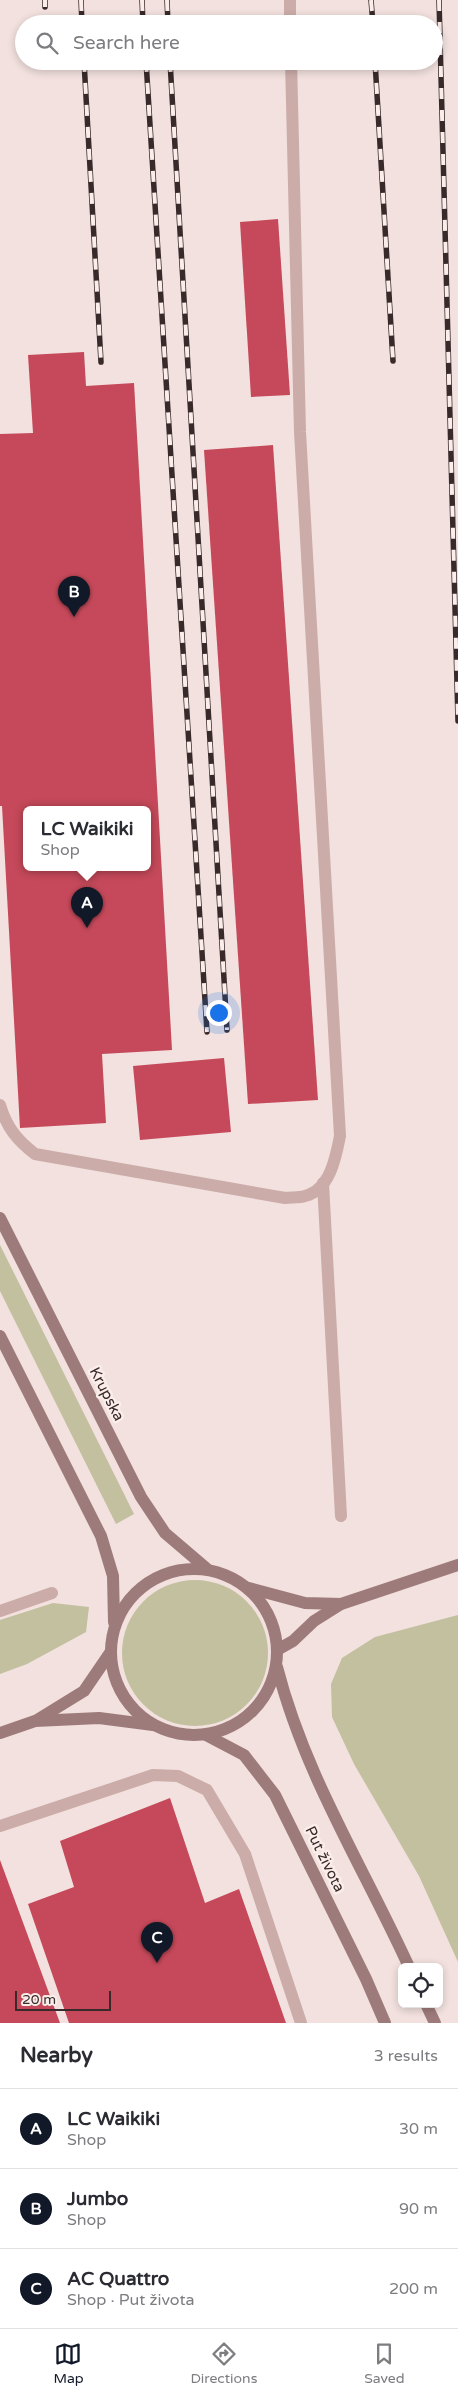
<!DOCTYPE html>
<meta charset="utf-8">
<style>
:root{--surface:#fff;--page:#f2f2f3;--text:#2b2b33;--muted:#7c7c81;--line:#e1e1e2;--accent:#111827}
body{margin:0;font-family:"Varela Round",sans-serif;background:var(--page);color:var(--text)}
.controls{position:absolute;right:15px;bottom:15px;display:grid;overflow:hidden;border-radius:8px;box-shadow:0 2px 8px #0003}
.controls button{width:45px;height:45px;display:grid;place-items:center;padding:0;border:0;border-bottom:1px solid var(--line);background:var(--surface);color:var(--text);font:25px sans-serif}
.scale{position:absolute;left:15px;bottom:12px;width:96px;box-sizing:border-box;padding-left:5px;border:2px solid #38292a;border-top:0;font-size:14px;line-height:18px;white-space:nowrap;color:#38292a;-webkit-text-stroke:4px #faedea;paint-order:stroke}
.you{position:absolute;left:218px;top:1012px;width:18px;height:18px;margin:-12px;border:4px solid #fff;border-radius:50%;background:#1a73e8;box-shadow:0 0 0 8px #1a73e833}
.badge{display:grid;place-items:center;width:32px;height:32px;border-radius:50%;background:var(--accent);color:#fff;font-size:16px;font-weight:700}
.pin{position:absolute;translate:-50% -41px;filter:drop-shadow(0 1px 2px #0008)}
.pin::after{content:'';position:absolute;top:26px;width:18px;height:15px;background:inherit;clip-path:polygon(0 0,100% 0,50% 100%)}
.popup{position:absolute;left:23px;top:806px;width:128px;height:65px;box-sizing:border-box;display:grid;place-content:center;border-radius:8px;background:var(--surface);filter:drop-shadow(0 1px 4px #0005);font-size:16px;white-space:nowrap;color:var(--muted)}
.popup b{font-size:19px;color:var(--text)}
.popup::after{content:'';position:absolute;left:50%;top:100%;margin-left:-10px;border:10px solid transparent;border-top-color:var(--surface)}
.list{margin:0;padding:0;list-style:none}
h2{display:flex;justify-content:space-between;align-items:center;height:65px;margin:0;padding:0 20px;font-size:21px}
h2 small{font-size:16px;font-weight:400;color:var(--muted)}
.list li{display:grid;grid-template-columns:32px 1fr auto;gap:15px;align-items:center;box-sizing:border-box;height:80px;padding:0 20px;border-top:1px solid var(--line)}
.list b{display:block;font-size:19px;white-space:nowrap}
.list p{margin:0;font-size:16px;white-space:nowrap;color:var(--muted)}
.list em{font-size:16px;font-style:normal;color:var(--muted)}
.icon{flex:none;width:28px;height:28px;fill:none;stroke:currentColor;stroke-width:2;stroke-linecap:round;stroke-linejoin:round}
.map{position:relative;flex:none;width:458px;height:2023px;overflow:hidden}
.search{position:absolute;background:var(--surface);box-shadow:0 2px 8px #0003;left:15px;right:15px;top:15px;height:55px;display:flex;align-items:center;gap:12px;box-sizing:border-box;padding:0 18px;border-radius:28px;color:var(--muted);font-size:19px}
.sheet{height:305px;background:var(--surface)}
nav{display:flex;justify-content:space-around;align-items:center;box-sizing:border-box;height:70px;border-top:1px solid var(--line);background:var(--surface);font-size:14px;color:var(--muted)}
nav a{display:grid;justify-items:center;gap:2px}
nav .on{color:var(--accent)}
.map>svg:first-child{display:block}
</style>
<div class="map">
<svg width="458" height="2023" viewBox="0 0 458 2023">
<rect width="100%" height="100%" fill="#f2e1de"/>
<g fill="#c2c09e">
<path d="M0,1245L134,1514L116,1524L0,1291Z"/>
<circle cx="195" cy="1653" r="73"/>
<path d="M53,1603L89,1607L86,1632L27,1664L0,1674V1620Z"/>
<path d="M458,1615V1962L419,1876L354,1764L332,1717L331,1684L342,1658L375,1637Z"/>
</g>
<g fill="#c5495a" fill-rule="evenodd">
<path d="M278,219L290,395L251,397L240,222Z"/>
<path d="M84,352L86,386L134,383L172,1050L102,1054L106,1123L20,1128L2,806H0V434L33,433L28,355ZM27,809H147V867H27Z"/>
<path d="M273,445L318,1100L248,1104L204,450Z"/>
<path d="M224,1058L231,1132L140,1140L133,1066Z"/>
<path d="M170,1798L205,1903L239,1889L286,2023H69L28,1904L74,1887L60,1841Z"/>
<path d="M0,1860L60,2023H0Z"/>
</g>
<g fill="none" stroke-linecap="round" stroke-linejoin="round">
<g stroke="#cbaca9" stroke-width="12">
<path d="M290,0V24"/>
<path d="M0,1105C7,1128 17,1140 35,1154L285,1198C291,1197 299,1198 305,1196C330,1190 336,1157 340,1136L300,432L291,61"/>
<path d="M323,1183L341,1516"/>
<path d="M0,1611L52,1593"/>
<path d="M0,1826L153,1775L178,1776L207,1790L245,1854L301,2023"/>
</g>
<g stroke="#9e7b7b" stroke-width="12">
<path d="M0,1218L141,1497L165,1533L206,1568"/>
<path d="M0,1336L101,1536L113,1576L114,1622"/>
<circle cx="194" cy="1652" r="83"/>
<path d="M249,1588L305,1603L341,1604"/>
<path d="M277,1650L293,1641L314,1621L341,1604L458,1565"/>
<path d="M277,1667C305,1776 363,1866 409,1967"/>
<path d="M37,1720L84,1691L110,1653"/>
<path d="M0,1733L35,1721L99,1718L153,1725"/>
<path d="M206,1735L244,1755L275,1795L366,1979L385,2023"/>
<path d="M426,2004L435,2023"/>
</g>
<g stroke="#38292a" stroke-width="5.5">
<g id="rail">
<path d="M45,0V7"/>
<path d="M81,0L82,24"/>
<path d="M142,0L143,24"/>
<path d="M167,0L168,24"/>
<path d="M371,0L373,24"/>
<path d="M439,0L458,721"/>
<path d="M84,61L101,362"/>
<path d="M146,61L207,1032"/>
<path d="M170,61L227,1030"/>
<path d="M375,61L393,361"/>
</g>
</g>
<use href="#rail" stroke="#faedea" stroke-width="4" stroke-dasharray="11" stroke-linecap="butt"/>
</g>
<g text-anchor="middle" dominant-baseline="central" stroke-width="5" stroke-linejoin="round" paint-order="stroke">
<g font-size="15" fill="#38292a" stroke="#faedea">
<text transform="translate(107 1394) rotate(63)">Krupska</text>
<text transform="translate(325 1859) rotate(64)">Put života</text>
</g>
</g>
</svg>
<div class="controls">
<button><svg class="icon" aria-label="locate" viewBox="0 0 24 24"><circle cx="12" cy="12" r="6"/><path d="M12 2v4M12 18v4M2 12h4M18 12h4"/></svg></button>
</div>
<div class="scale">20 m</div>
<div class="you"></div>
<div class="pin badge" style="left:87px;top:928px">A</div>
<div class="popup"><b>LC Waikiki</b>Shop</div>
<div class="pin badge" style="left:74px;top:617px">B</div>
<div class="pin badge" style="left:157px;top:1963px">C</div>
<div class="search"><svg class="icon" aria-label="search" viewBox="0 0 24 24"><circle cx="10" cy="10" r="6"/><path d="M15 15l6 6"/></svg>Search here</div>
</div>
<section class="sheet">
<h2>Nearby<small>3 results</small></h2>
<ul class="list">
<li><span class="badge">A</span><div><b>LC Waikiki</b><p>Shop</p></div><em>30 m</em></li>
<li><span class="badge">B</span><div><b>Jumbo</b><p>Shop</p></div><em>90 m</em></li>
<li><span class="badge">C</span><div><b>AC Quattro</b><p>Shop · Put života</p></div><em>200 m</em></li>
</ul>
</section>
<nav>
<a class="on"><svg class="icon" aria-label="map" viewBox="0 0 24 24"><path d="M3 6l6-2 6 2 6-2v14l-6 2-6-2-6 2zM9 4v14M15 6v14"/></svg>Map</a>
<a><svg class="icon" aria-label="directions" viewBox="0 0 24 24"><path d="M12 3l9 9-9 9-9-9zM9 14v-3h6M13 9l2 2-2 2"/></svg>Directions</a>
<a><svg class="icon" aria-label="saved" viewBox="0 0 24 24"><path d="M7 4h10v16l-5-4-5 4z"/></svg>Saved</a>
</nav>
